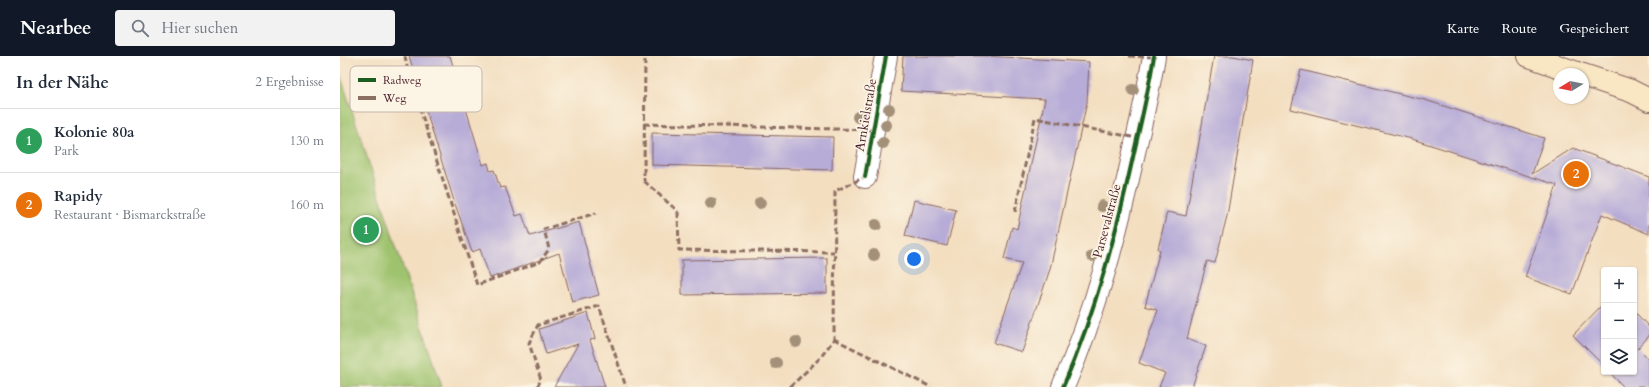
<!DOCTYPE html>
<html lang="de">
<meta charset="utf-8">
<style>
:root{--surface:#fff;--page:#f2f2f3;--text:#1f2937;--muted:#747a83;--line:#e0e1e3;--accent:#111827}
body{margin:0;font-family:Cardo,serif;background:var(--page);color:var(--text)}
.controls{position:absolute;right:12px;bottom:12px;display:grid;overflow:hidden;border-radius:4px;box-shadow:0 1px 3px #0004}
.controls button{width:36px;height:36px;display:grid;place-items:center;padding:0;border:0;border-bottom:1px solid var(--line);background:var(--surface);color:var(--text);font:20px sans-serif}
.compass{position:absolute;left:1213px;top:12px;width:36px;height:36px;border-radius:50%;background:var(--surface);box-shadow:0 1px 3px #0004;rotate:260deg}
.you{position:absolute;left:574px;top:203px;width:14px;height:14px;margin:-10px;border:3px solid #fff;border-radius:50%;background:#1a73e8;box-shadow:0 0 0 6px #1a73e833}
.badge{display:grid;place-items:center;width:26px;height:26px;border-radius:50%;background:var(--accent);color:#fff;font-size:13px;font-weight:700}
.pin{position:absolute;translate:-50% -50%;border:2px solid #fff;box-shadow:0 1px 4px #0006}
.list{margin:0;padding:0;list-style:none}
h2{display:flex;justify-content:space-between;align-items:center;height:52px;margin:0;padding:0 16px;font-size:17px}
h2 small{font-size:13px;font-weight:400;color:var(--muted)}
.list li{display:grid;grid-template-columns:26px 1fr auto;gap:12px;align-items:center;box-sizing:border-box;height:64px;padding:0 16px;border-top:1px solid var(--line)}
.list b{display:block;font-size:15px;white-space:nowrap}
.list p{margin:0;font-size:13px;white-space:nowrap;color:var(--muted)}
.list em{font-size:13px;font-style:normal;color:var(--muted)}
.icon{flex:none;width:22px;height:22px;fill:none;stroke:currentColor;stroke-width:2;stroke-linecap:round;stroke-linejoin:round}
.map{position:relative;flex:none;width:1309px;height:331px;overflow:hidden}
header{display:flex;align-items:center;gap:24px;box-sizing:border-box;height:56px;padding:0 20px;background:var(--accent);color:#fff}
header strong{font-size:19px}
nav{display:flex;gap:22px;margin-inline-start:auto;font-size:14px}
.search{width:280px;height:36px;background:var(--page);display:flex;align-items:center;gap:10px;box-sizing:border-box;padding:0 14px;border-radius:4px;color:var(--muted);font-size:15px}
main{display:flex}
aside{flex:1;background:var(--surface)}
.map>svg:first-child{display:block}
</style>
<header>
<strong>Nearbee</strong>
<div class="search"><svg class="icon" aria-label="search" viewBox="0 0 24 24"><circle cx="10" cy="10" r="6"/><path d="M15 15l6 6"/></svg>Hier suchen</div>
<nav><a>Karte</a><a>Route</a><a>Gespeichert</a></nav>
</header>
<main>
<aside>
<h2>In der Nähe<small>2 Ergebnisse</small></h2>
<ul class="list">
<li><span class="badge" style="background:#2e9e5b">1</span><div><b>Kolonie 80a</b><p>Park</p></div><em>130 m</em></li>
<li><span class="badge" style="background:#e8710a">2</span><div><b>Rapidy</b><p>Restaurant · Bismarckstraße</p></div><em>160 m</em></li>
</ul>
</aside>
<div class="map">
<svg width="1309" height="331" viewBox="0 0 1309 331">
<rect width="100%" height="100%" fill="#fcf5e5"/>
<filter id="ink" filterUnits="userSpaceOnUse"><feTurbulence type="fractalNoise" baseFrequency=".025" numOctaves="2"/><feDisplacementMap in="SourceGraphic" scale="8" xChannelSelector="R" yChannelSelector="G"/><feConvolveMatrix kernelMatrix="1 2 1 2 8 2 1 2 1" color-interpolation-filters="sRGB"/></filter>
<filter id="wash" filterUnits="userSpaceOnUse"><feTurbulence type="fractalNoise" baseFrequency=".012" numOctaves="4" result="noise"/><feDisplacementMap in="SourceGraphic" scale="16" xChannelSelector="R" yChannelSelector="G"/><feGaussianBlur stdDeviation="0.9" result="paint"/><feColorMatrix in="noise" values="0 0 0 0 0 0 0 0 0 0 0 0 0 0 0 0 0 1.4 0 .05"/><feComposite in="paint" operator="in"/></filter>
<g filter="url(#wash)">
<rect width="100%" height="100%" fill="#f3dec0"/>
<path fill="#9ec26d" stroke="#74704c" d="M0,18L102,331H0Z"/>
<g id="blocks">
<g fill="#b7acd7">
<path d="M69,0H110L143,109L148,107L150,115L154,114L160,132L165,131L176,160L182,158L190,180L239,166L259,239L232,246L219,197L150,222L140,193L132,196L114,145Z"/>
<path d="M563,0H646L749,6L747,46L710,213L682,296L654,287L682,207L664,203L672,171L677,173L705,43L561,35Z"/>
<path d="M874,0H893L913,4L887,160L875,207L867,205L847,283L866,290L852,331H819L825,317L799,307L818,254L805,250L820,194L818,193L827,156L846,160Z"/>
<path d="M961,14L1085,44L1204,82L1192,118L1233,92L1309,121V178L1262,158L1232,238L1185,221L1217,129L1072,83L951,53Z"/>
<path d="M312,77L493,81L492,114L312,109Z"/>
<path d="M574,144L616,154L607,190L565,180Z"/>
<path d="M487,202V237L342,239V204Z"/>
<path d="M1264,247V310L1233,279Z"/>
<path d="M1294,255L1309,271V280L1298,292L1309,303V331H1284L1269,316H1294Z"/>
<path d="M248,257L255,283L250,284L265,331H214L238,288L206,298L199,273Z"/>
</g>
</g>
</g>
<g filter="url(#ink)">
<use href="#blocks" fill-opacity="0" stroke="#85625f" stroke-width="1"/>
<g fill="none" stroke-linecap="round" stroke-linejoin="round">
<g stroke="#85625f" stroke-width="24">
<g id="minor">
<path d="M525,121L546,0"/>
<path d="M723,331C756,255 777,174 795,92C802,62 809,31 814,0"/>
</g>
</g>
<g stroke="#85625f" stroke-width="24">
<g id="secondary">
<path d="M1189,0L1240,18"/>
<path d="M1243,19L1291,35L1309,44"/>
</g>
</g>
<g stroke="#85625f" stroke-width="2.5" stroke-dasharray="3 3" stroke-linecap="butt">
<path d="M304,125V118"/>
<path d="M333,151L338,156"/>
</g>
<use href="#minor" stroke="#fff" stroke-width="22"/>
<use href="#secondary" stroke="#f9e7c3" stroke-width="22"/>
<g stroke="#8d6e63" stroke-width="3" stroke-dasharray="6 3" stroke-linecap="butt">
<path d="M65,0L68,16L137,229L200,206L209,193L204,173L256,157"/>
<path d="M789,0L814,1"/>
<path d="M304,68L533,74"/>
<path d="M304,118L305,0"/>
<path d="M304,125L333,151"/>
<path d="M338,156L339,194L494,196"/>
<path d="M675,156L695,62L797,82"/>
<path d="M494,283L591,331"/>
<path d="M197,331L201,324L189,287L198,269L259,250L286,331"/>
<path d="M450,331L481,301L494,283L495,135L525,121"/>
</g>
<g stroke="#fcf5e5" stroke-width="6">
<g id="cycleway">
<path d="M525,121L546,0"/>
<path d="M723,331C756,255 777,174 795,92C802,62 809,31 814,0"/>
</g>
</g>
<use href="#cycleway" stroke="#1b5e20" stroke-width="4"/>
</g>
<g fill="#a49079">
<circle cx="793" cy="34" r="6"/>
<circle cx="549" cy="53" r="6"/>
<circle cx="518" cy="61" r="6"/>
<circle cx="546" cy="69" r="6"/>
<circle cx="543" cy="87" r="6"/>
<circle cx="371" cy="147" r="6"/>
<circle cx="420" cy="147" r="6"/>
<circle cx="762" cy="150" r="6"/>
<circle cx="536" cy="169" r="6"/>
<circle cx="534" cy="199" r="6"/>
<circle cx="752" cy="200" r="6"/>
<circle cx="456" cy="286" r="6"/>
<circle cx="436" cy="307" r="6"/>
</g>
</g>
<g text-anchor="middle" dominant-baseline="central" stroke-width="3.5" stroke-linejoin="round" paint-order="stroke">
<g font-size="13" fill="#4a1f2b" stroke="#fcf5e5">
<text transform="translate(526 59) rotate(-80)">Arnkielstraße</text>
<text transform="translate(767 165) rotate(-75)">Parsevalstraße</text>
</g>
</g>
<rect x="10" y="10" width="132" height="46" rx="6" fill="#fcf5e5" stroke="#c7b5ad" stroke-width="1"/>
<rect x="18" y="22" width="18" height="4" fill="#1b5e20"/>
<rect x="18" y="40" width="18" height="4" fill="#8d6e63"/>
<g font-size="11" fill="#4a1f2b">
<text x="43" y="28">Radweg</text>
<text x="43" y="46">Weg</text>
</g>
</svg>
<div class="controls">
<button>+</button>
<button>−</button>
<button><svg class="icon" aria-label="layers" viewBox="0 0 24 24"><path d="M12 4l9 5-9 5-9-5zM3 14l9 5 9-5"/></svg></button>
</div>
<svg class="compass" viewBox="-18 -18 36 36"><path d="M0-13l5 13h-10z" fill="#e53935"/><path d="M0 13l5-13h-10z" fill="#747a83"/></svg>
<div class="you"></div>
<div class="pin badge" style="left:26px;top:174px;background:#2e9e5b">1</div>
<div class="pin badge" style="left:1236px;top:118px;background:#e8710a">2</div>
</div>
</main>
